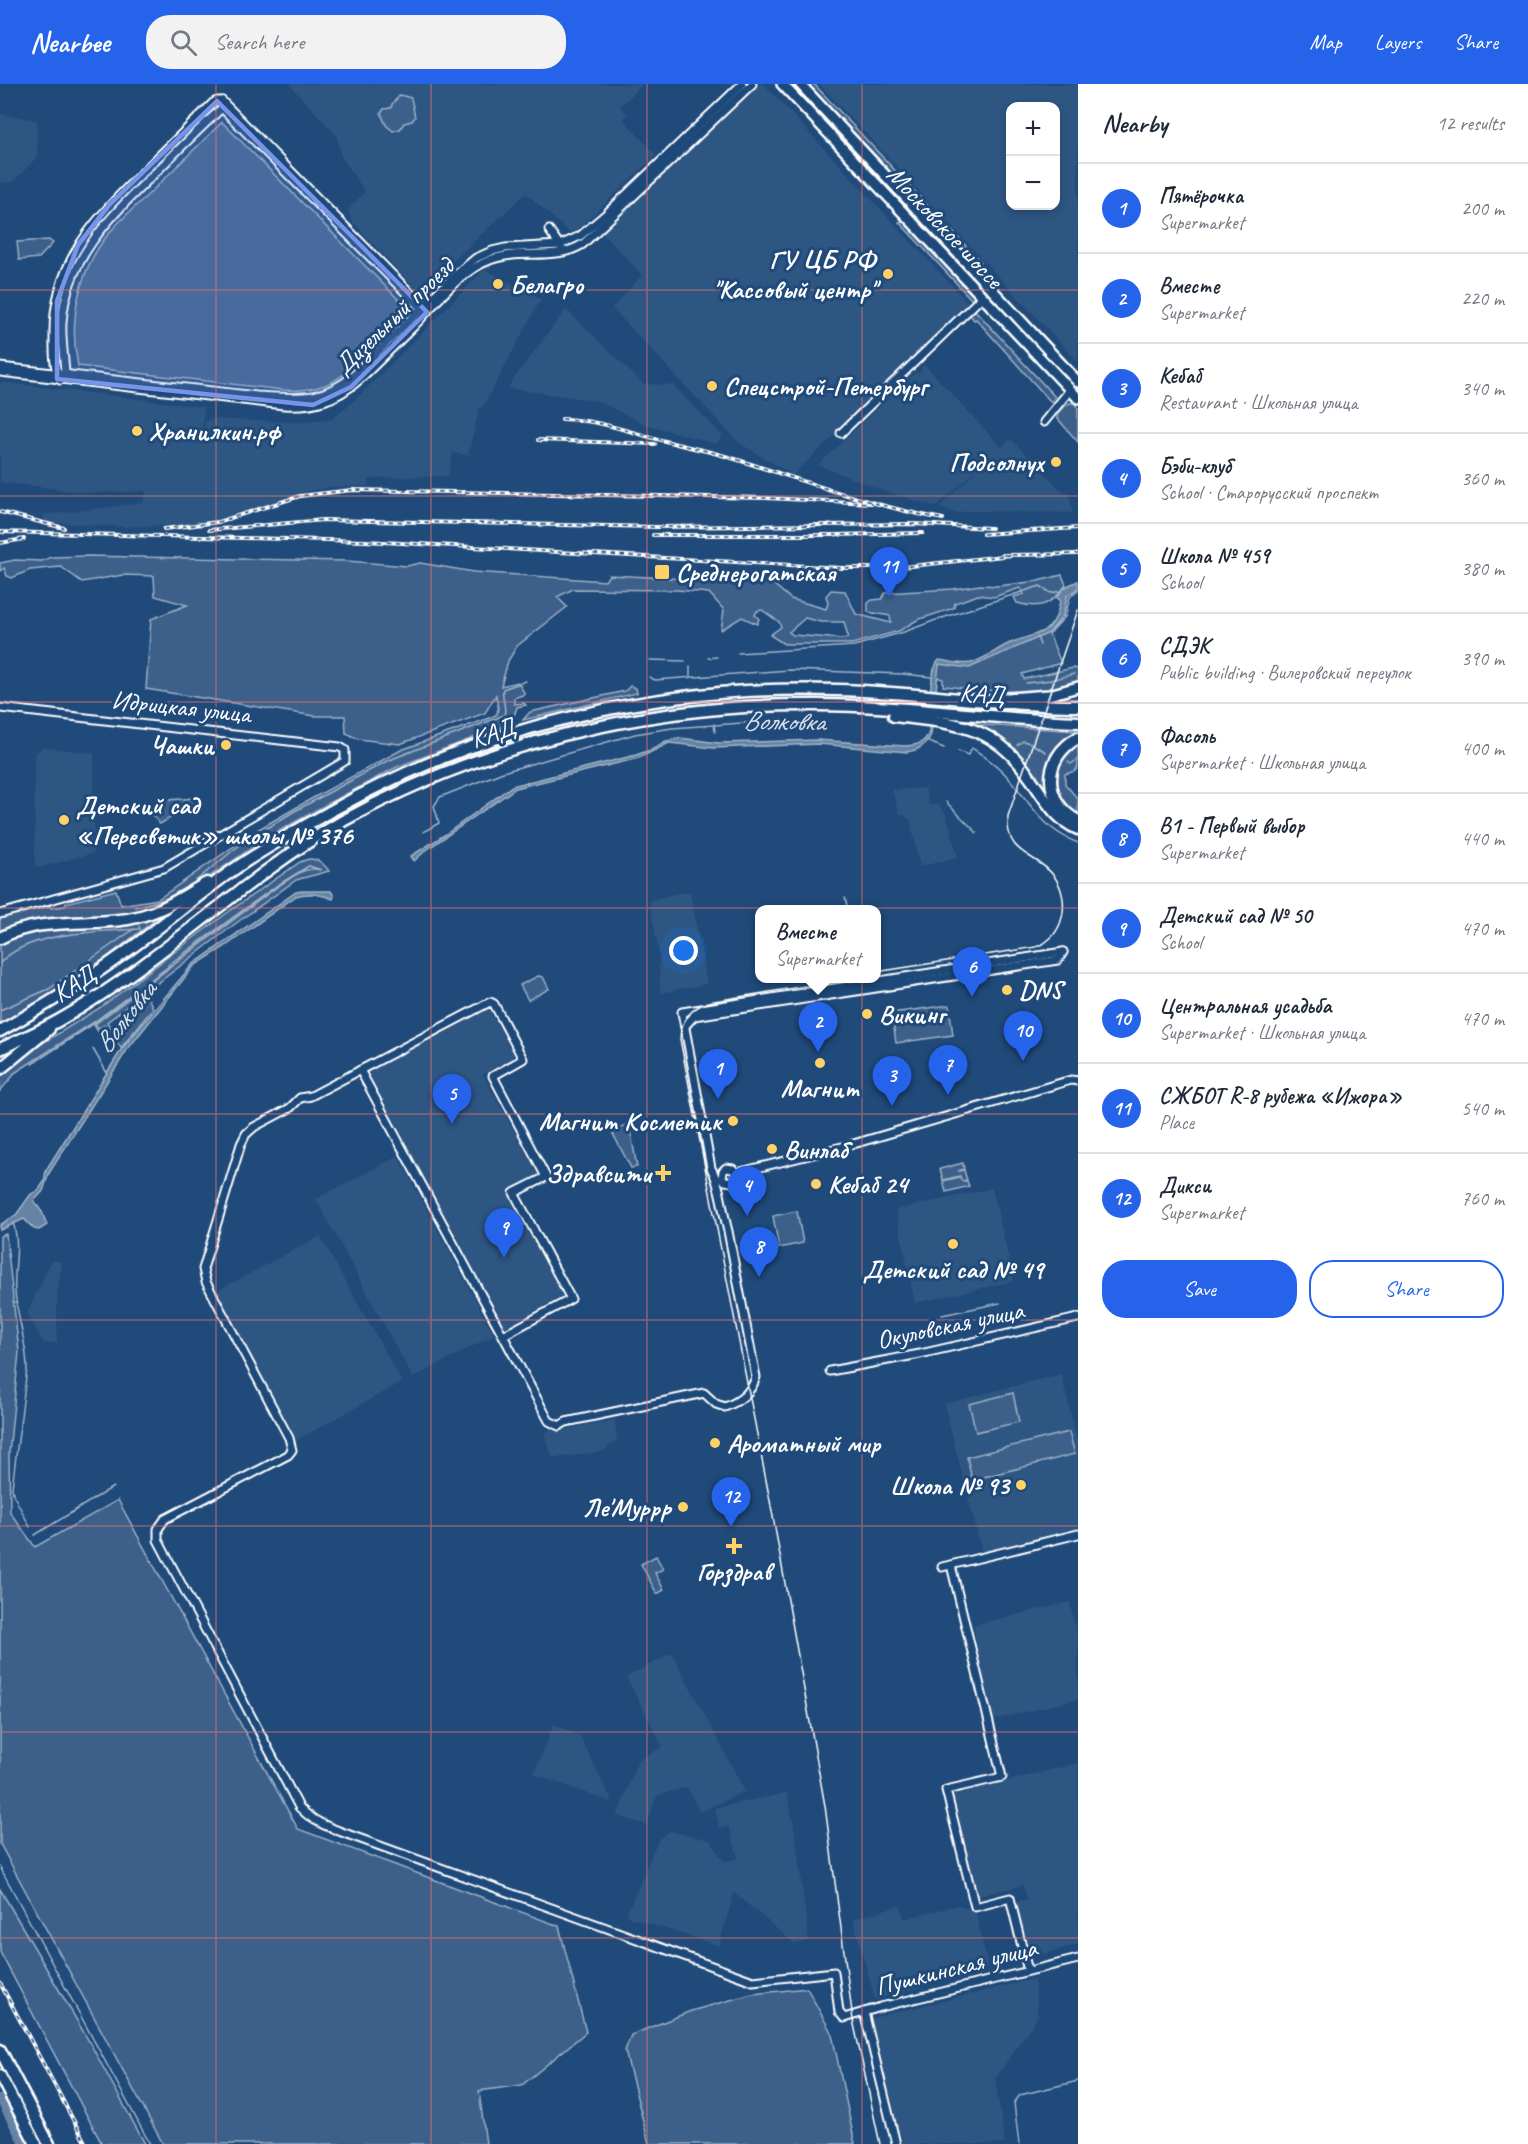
<!DOCTYPE html>
<meta charset="utf-8">
<style>
:root{--surface:#fff;--page:#f2f2f3;--text:#1f2937;--muted:#747a83;--line:#e0e1e3;--accent:#2563eb}
body{margin:0;font-family:Caveat,sans-serif;background:var(--page);color:var(--text)}
.controls{position:absolute;right:18px;top:18px;display:grid;overflow:hidden;border-radius:12px;box-shadow:0 3px 9px #0003}
.controls button{width:54px;height:54px;display:grid;place-items:center;padding:0;border:0;border-bottom:2px solid var(--line);background:var(--surface);color:var(--text);font:30px sans-serif}
.you{position:absolute;left:684px;top:867px;width:21px;height:21px;margin:-15px;border:4px solid #fff;border-radius:50%;background:#1a73e8;box-shadow:0 0 0 9px #1a73e833}
.badge{display:grid;place-items:center;width:39px;height:39px;border-radius:50%;background:var(--accent);color:#fff;font-size:20px;font-weight:700}
.pin{position:absolute;translate:-50% -50px;filter:drop-shadow(0 2px 3px #0008)}
.pin::after{content:'';position:absolute;top:32px;width:21px;height:18px;background:inherit;clip-path:polygon(0 0,100% 0,50% 100%)}
.popup{position:absolute;left:755px;top:821px;width:126px;height:78px;box-sizing:border-box;display:grid;place-content:center;border-radius:12px;background:var(--surface);filter:drop-shadow(0 2px 4px #0005);font-size:20px;white-space:nowrap;color:var(--muted)}
.popup b{font-size:22px;color:var(--text)}
.popup::after{content:'';position:absolute;left:50%;top:100%;margin-left:-12px;border:12px solid transparent;border-top-color:var(--surface)}
.list{margin:0;padding:0;list-style:none}
h2{display:flex;justify-content:space-between;align-items:center;height:78px;margin:0;padding:0 24px;font-size:26px}
h2 small{font-size:20px;font-weight:400;color:var(--muted)}
.list li{display:grid;grid-template-columns:39px 1fr auto;gap:18px;align-items:center;box-sizing:border-box;height:90px;padding:0 24px;border-top:2px solid var(--line)}
.list b{display:block;font-size:22px;white-space:nowrap}
.list p{margin:0;font-size:20px;white-space:nowrap;color:var(--muted)}
.list em{font-size:20px;font-style:normal;color:var(--muted)}
.actions{display:flex;gap:12px;padding:18px 24px}
.actions a{flex:1;padding:14px 0;border:2px solid var(--accent);border-radius:24px;text-align:center;font-size:21px;color:var(--accent)}
.actions .main{background:var(--accent);color:#fff}
.icon{flex:none;width:33px;height:33px;fill:none;stroke:currentColor;stroke-width:2;stroke-linecap:round;stroke-linejoin:round}
.map{position:relative;flex:none;width:1078px;height:2060px;overflow:hidden}
header{display:flex;align-items:center;gap:36px;box-sizing:border-box;height:84px;padding:0 30px;background:var(--accent);color:#fff}
header strong{font-size:28px}
nav{display:flex;gap:33px;margin-inline-start:auto;font-size:21px}
.search{width:420px;height:54px;background:var(--page);display:flex;align-items:center;gap:15px;box-sizing:border-box;padding:0 21px;border-radius:24px;color:var(--muted);font-size:22px}
main{display:flex}
aside{flex:1;background:var(--surface)}
.map>svg:first-child{display:block}
</style>
<header>
<strong>Nearbee</strong>
<div class="search"><svg class="icon" aria-label="search" viewBox="0 0 24 24"><circle cx="10" cy="10" r="6"/><path d="M15 15l6 6"/></svg>Search here</div>
<nav><a>Map</a><a>Layers</a><a>Share</a></nav>
</header>
<main>
<div class="map">
<svg width="1078" height="2060" viewBox="0 0 1078 2060">
<rect width="100%" height="100%" fill="#1f4a7a"/>
<filter id="ink" filterUnits="userSpaceOnUse"><feTurbulence type="fractalNoise" baseFrequency=".0167" numOctaves="2"/><feDisplacementMap in="SourceGraphic" scale="12" xChannelSelector="R" yChannelSelector="G"/><feConvolveMatrix kernelMatrix="1 2 1 2 8 2 1 2 1" color-interpolation-filters="sRGB"/></filter>
<g filter="url(#ink)">
<g fill="#2e5683" fill-rule="evenodd">
<path d="M289,0H643L620,22L627,30L623,35L656,71L572,151L526,109L419,209L351,136L348,125L365,108L341,72L337,52Z"/>
<path d="M759,0H764L971,222L793,391L739,359L612,224L642,191L602,148Z"/>
<path d="M819,0H1078V278L866,50ZM1010,22H1056V122H1010Z"/>
<path d="M0,30L37,36V73L13,98L0,99Z"/>
<path d="M485,185L541,215L483,323L479,325L468,371L453,369L448,392L381,394L368,396V402L330,403L306,408L206,439L124,443L45,438L43,431L143,419L146,407L89,409L0,398V298L204,323L201,366L205,338L210,335L290,338L331,335L355,316Z"/>
<path d="M566,225L643,300L673,301L723,352L716,360L645,340L597,317L507,304Z"/>
<path d="M924,280L1001,363L1011,355L1062,407L1069,410L1073,429L970,427L955,429L939,423L994,370L936,423L881,406L818,381L916,288L919,289L922,286L921,283Z"/>
<path d="M42,663L94,669V769L38,784L35,781L34,671Z"/>
<path d="M925,704L929,722L938,720L946,730L958,773L920,783L910,735L899,729L892,706Z"/>
<path d="M690,807L707,900L660,909L659,869L649,816Z"/>
<path d="M488,924L514,971L511,976L483,990L538,1091L506,1107L563,1212L503,1245L367,988Z"/>
<path d="M398,1072L494,1251L413,1294L316,1115Z"/>
<path d="M992,1104L1014,1197L915,1219L896,1126Z"/>
<path d="M320,1152L402,1298L295,1357L217,1207Z"/>
<path d="M52,1176L62,1178L57,1212V1259H43L27,1229Z"/>
<path d="M1061,1290L1078,1358V1444L982,1468L944,1320Z"/>
<path d="M615,1336L617,1356L602,1368L553,1374L544,1349L553,1344L565,1345Z"/>
<path d="M1070,1518L1078,1555V1615L993,1636L973,1541Z"/>
<path d="M672,1569L745,1707L700,1728L687,1703L657,1712L647,1741L617,1732L638,1676L663,1663L626,1593Z"/>
<path d="M554,1640L580,1652L613,1719L534,1690Z"/>
<path d="M1078,1679V1860L1031,1874L1016,1818L1027,1815L1023,1801L978,1812L952,1711Z"/>
<path d="M787,1709L794,1741L809,1857L795,1860L734,1809L719,1862L626,1832L658,1756L670,1747L710,1756L724,1778L738,1774L729,1743L719,1744L715,1724Z"/>
<path d="M900,1821L905,1835L958,1821L976,1829L988,1883L875,1916L853,1835Z"/>
<path d="M1034,1895L1038,1932L995,1995L1005,2060H903L868,1935Z"/>
</g>
<g fill="#3c618b" stroke="#9eb0c5" stroke-width="1.5" fill-rule="evenodd">
<path d="M790,0H794L1064,290L1062,292Z"/>
<path d="M808,0H814L981,178L978,181Z"/>
<path d="M400,11L411,14L415,33L412,37L404,39L400,45L393,47L386,41L381,29L384,25L391,24L392,20Z"/>
<path d="M222,38L408,225C387,247 352,291 325,301C311,306 297,307 283,306L78,282C68,235 79,185 110,148C123,133 139,119 153,106C176,83 199,61 222,38Z"/>
<path d="M905,136L973,209V217L899,138Z"/>
<path d="M49,156L53,159L39,174L19,176L17,158Z"/>
<path d="M973,224L1055,313L1051,318L976,235L974,236L968,228Z"/>
<path d="M1069,319H1074L1078,324V358L1057,334L1058,328Z"/>
<path d="M87,472L347,477L407,482L420,479L474,488L605,497L609,491L772,499L791,515L826,525L828,519L826,512L831,506L845,507L856,530L891,539L890,532L868,528V519L872,516L882,515L885,509L953,505L980,501L998,502L1038,497L1062,491L1066,501C1052,520 1041,526 1017,519L1014,513L1024,510L1020,504L994,513L978,511L955,519L954,524L917,536L899,547L852,560H784L770,551L781,543L779,538L762,526L757,527L755,531L759,535L757,540L742,533L721,546L724,526L709,509L677,506L573,505L557,513L567,523L517,562L508,577L501,602L518,598L525,610L514,614V620L524,619L526,621L517,623L513,635L510,640L397,683L322,723L268,753L172,818L125,832L39,836L18,841L0,849V833L12,827L15,831L50,822L51,824L65,822L66,819L116,806L121,821L158,815L259,745L311,715L401,666L492,633L497,630L498,625L496,611L485,629L400,660L358,655L346,649L345,632H315L146,605L151,535L187,521L155,512L154,492L123,491L82,498L61,483L30,486L12,494L7,492L4,484L0,487V479L15,476L42,477L51,473ZM805,534L821,538H844L848,553L843,555L793,551L789,548Z"/>
<path d="M1078,504V507L1070,513L1065,533L1049,550L1061,579L1022,590L1024,595L1073,584L1078,585V598C1036,615 988,606 943,602V595L936,593L939,580L969,583L1049,549L1063,532L1067,511Z"/>
<path d="M630,602L636,604L637,609L523,636L530,628L625,607Z"/>
<path d="M968,640L1078,647V650C1051,671 1040,679 1048,715L1030,689Z"/>
<path d="M1078,656V683L1075,687L1065,690V700L1078,715V734C1057,718 1056,707 1056,682Z"/>
<path d="M195,713L199,717L160,740L153,732L154,726C173,709 175,719 195,713Z"/>
<path d="M309,775C319,775 323,779 329,787L296,796L239,837L107,938L115,950L129,941L123,931L147,912L153,924L121,964L105,941L99,944L95,940L277,803C292,794 305,781 321,786L309,782L276,802L168,881L169,882L94,938L13,990V992L0,1007V988L9,980L101,923L231,826L300,778Z"/>
<path d="M165,828L102,877L45,914L0,940V857L14,850Z"/>
<path d="M538,892L543,893L549,905L528,916L520,901Z"/>
<path d="M949,921L953,951L896,959L892,929Z"/>
<path d="M629,1039L637,1083L631,1084L612,1048Z"/>
<path d="M963,1079L964,1085L958,1087L964,1086L967,1096L961,1097H967L969,1102L946,1108L943,1097L960,1093L961,1096L960,1092L943,1096L940,1085Z"/>
<path d="M797,1127L803,1159L779,1164L773,1132Z"/>
<path d="M6,1150L19,1268L9,1370L10,1428L35,1463L118,1416L298,1745L559,1842L586,1948L522,2001L479,2007L486,2060H163L0,1760V1152Z"/>
<path d="M1013,1309L1019,1338L976,1348L969,1320Z"/>
<path d="M1069,1348L1075,1370L972,1396L967,1373Z"/>
<path d="M656,1472L663,1485L655,1489L664,1506L657,1510L641,1480Z"/>
<path d="M0,1805L90,1959L145,2060H102L0,1868Z"/>
<path d="M807,1904L832,1950L855,2060H649L625,1967L631,1951L691,1927L752,1910Z"/>
</g>
<g fill="#6583a4" stroke="#a3b5c8" stroke-width="1.5">
<path d="M1078,497V504L1067,512L1063,532L1049,549L969,584L939,580L931,651C925,662 919,666 907,668L819,660L714,664L669,659L639,674L516,704L425,767L414,777L411,772L446,750L512,702L636,671L650,666L666,657L680,654L719,659L817,656L905,662C916,661 925,660 929,648C930,631 928,587 939,576C948,577 962,581 971,579C984,575 996,566 1008,560C1037,547 1055,554 1060,516L1057,514C1062,504 1068,501 1078,497Z"/>
<path d="M302,807H331L334,812L333,815C320,810 309,808 296,812L226,862L194,882L127,966L49,1089L43,1107L34,1117L42,1128L47,1141L39,1146L34,1145L24,1135L0,1146V1141L16,1131L31,1110L38,1107L44,1098L46,1086L123,963L192,881L296,808Z"/>
</g>
<g fill="none" stroke-linecap="round" stroke-linejoin="round">
<g stroke="#a3b5c8" stroke-width="1.5">
<path d="M1037,553L1040,561"/>
<path d="M738,569L854,562L904,548L936,536L1040,502L1051,509L1061,507"/>
<path d="M708,574L717,573"/>
<path d="M650,576L685,577"/>
<path d="M649,593L655,596L789,586L903,590L932,593"/>
<path d="M690,593V583"/>
<path d="M1026,599L1051,596L1074,590"/>
<path d="M714,640L715,648"/>
<path d="M926,657L944,664"/>
<path d="M1017,661L1023,657L1030,659L1046,668"/>
<path d="M958,667L968,671L972,664C984,672 995,679 1005,690C1030,717 1040,744 1078,759"/>
<path d="M1068,678L1071,680L1078,675"/>
<path d="M946,718L977,749"/>
<path d="M423,748L439,739L434,722L440,713L503,688L635,650L672,644L757,638"/>
<path d="M845,814L848,826"/>
<path d="M135,823L165,815L187,804L241,760L293,728L387,677L504,631C507,622 501,614 503,605L526,597"/>
<path d="M0,879C29,847 100,848 140,845L139,842"/>
<path d="M0,926L49,905L134,845"/>
<path d="M94,941L99,949"/>
<path d="M93,965L107,989"/>
<path d="M32,980L93,940L236,832L277,802L309,782L320,786"/>
<path d="M13,1139C21,1162 13,1184 15,1207C17,1234 27,1259 27,1285L12,1404L14,1412L30,1443"/>
<path d="M942,1231L1000,1219"/>
<path d="M35,1451L113,1403"/>
<path d="M0,1783L150,2060"/>
<path d="M1019,2060L1014,2019L1020,2011L1078,1997"/>
</g>
<path stroke="#6583a4" stroke-width="9" d="M0,2015L24,2060"/>
<g stroke="#fff" stroke-width="11">
<g id="minor">
<path d="M217,17H222V24C198,46 176,68 153,91C110,133 66,175 62,239C61,255 64,272 65,289L60,296C53,282 54,265 54,250C53,178 96,134 144,87C167,64 190,42 213,19Z"/>
<path d="M222,17L426,225"/>
<path d="M222,24L423,226"/>
<path d="M549,146L561,163"/>
<path d="M0,283L257,312C297,314 322,319 354,291L453,193L476,174L492,167L505,164L560,161L580,152L605,131L742,0"/>
<path d="M0,288L284,321C314,323 336,316 359,296C378,278 396,260 414,242C436,219 460,187 490,176C520,164 555,178 583,160L752,0"/>
<path d="M1044,338L1070,306"/>
<path d="M841,349L982,213"/>
<path d="M0,624L340,663L345,666V677L164,784L0,830"/>
<path d="M685,942L694,932L1058,876L1063,868"/>
<path d="M360,986L549,1337L559,1342L566,1338L704,1309L716,1320L725,1323C740,1317 751,1309 756,1293L728,1147C722,1126 721,1102 711,1084L682,928L1063,868"/>
<path d="M736,1089V1093L732,1098L725,1097L722,1094L723,1087L726,1084L733,1085L736,1089L850,1061L1071,996L1078,997"/>
<path d="M504,1251L571,1215L514,1109L546,1093L493,992L523,975L494,920L490,918L311,1012L300,1014L290,1024L254,1043L246,1050L241,1060L203,1185L206,1198L289,1354L292,1366L288,1371L165,1435L158,1445V1456L299,1723C313,1738 328,1743 347,1750L753,1897L834,1888L839,1928L844,1934L881,1923L1078,1875"/>
<path d="M830,1287L920,1270L1078,1234"/>
<path d="M951,1481L1002,1693L946,1706L975,1823L1010,1814L1028,1887"/>
<path d="M942,1483L1078,1450"/>
<path d="M864,1928L896,2060"/>
</g>
</g>
<g stroke="#fff" stroke-width="14">
<g id="major">
<path d="M782,0L1078,314"/>
<path d="M800,0L1078,298"/>
<path d="M995,615L1049,611L1078,603"/>
</g>
</g>
<g stroke="#fff" stroke-width="15">
<g id="highway">
<path d="M894,632C954,639 995,640 1031,695C1045,715 1055,735 1078,745"/>
<path d="M1078,654C1042,673 1042,718 1078,737"/>
<path d="M0,854C40,833 85,842 128,835C161,829 178,815 207,799"/>
<path d="M0,947C48,920 95,892 138,859C171,835 202,807 236,784C266,763 299,745 331,727C483,641 664,600 838,606C918,608 998,622 1078,622"/>
<path d="M0,965C21,955 43,946 63,934C93,917 123,896 151,875C213,829 273,777 341,738C485,658 651,620 815,621C903,621 990,635 1078,638"/>
<path d="M0,985L49,945"/>
<path d="M0,1966L49,2060"/>
<path d="M0,1992L36,2060"/>
</g>
</g>
<use href="#minor" stroke="#1f4a7a" stroke-width="7"/>
<use href="#major" stroke="#1f4a7a" stroke-width="9"/>
<use href="#highway" stroke="#1f4a7a" stroke-width="10"/>
<g stroke="#fff" stroke-width="1.5">
<path d="M876,888L1036,863C1065,852 1071,816 1054,792C1036,768 1005,773 1008,732L1078,526"/>
<path d="M855,894L708,918C691,924 680,937 680,955L772,1427L825,1722L853,1936L880,2060"/>
</g>
<g stroke="#fff" stroke-width="4">
<g id="rail">
<path d="M562,335C601,336 628,348 665,357C687,363 710,367 732,374C802,396 871,422 943,435"/>
<path d="M538,356L655,360"/>
<path d="M0,428L64,444"/>
<path d="M164,445L218,438L300,412L352,406L765,414L872,419"/>
<path d="M209,446L323,436L657,443L913,440L991,444"/>
<path d="M0,448L365,457L842,484H893L1012,471"/>
<path d="M983,450L1078,444"/>
<path d="M653,451H834L923,449"/>
<path d="M0,459L24,455"/>
<path d="M1003,471L1078,470"/>
<path d="M0,1899L86,2060"/>
</g>
</g>
<use href="#rail" stroke="#1f4a7a" stroke-width="1.5" stroke-dasharray="4.5" stroke-linecap="butt"/>
</g>
</g>
<path fill="#7795e8" fill-opacity="0.2" stroke="#7795e8" stroke-width="4.5" stroke-linejoin="round" d="M217,17L427,228L351,303L313,321L57,295V217L78,161L109,121Z"/>
<path fill="none" stroke="#e47373" stroke-width="1.5" stroke-opacity="0.55" d="M216,0V2060M431,0V2060M647,0V2060M862,0V2060M0,206H1078M0,412H1078M0,618H1078M0,824H1078M0,1030H1078M0,1236H1078M0,1442H1078M0,1648H1078M0,1854H1078"/>
<g fill="#ffd166" stroke="#1f4a7a" stroke-width="2">
<circle cx="888" cy="190" r="6"/>
<circle cx="498" cy="200" r="6"/>
<circle cx="712" cy="302" r="6"/>
<circle cx="137" cy="347" r="6"/>
<circle cx="1056" cy="378" r="6"/>
<rect x="654" y="480" width="16" height="16" rx="3"/>
<circle cx="226" cy="661" r="6"/>
<circle cx="64" cy="736" r="6"/>
<circle cx="1007" cy="906" r="6"/>
<circle cx="867" cy="930" r="6"/>
<circle cx="820" cy="979" r="6"/>
<circle cx="733" cy="1037" r="6"/>
<circle cx="772" cy="1065" r="6"/>
<path d="M660 1080h6v6h6v6h-6v6h-6v-6h-6v-6h6z"/>
<circle cx="816" cy="1100" r="6"/>
<circle cx="953" cy="1160" r="6"/>
<circle cx="715" cy="1359" r="6"/>
<circle cx="1021" cy="1401" r="6"/>
<circle cx="683" cy="1423" r="6"/>
<path d="M731 1453h6v6h6v6h-6v6h-6v-6h-6v-6h6z"/>
</g>
<g text-anchor="middle" dominant-baseline="central" stroke-width="6" stroke-linejoin="round" paint-order="stroke">
<g font-size="26" fill="#fff" stroke="#1f4a7a">
<text transform="translate(945 143) rotate(47)">Московское шоссе</text>
<text transform="translate(394 232) rotate(-44)">Дизельный проезд</text>
<text transform="translate(982 610) rotate(5)">КАД</text>
<text transform="translate(181 623) rotate(6)">Идрицкая улица</text>
<text transform="translate(493 649) rotate(-18)">КАД</text>
<text transform="translate(74 900) rotate(-33)">КАД</text>
<text transform="translate(950 1241) rotate(-12)">Окуловская улица</text>
<text transform="translate(956 1883) rotate(-14)">Пушкинская улица</text>
</g>
<g font-size="26" font-weight="bold" fill="#fff" stroke="#1f4a7a" text-anchor="start">
<text x="876" y="175" text-anchor="end">ГУ ЦБ РФ<tspan x="876" dy="30">"Кассовый центр"</tspan></text>
<text x="510" y="200">Белагро</text>
<text x="724" y="302">Спецстрой-Петербург</text>
<text x="149" y="347">Хранилкин.рф</text>
<text x="1044" y="378" text-anchor="end">Подсолнух</text>
<text x="676" y="488">Среднерогатская</text>
<text x="214" y="661" text-anchor="end">Чашки</text>
<text x="76" y="721">Детский сад<tspan x="76" dy="30">«Пересветик» школы № 376</tspan></text>
<text x="1019" y="906">DNS</text>
<text x="879" y="930">Викинг</text>
<text x="820" y="1004" text-anchor="middle">Магнит</text>
<text x="721" y="1037" text-anchor="end">Магнит Косметик</text>
<text x="784" y="1065">Винлаб</text>
<text x="651" y="1089" text-anchor="end">Здравсити</text>
<text x="828" y="1100">Кебаб 24</text>
<text x="953" y="1185" text-anchor="middle">Детский сад № 49</text>
<text x="727" y="1359">Ароматный мир</text>
<text x="1009" y="1401" text-anchor="end">Школа № 93</text>
<text x="671" y="1423" text-anchor="end">Ле'Муррр</text>
<text x="734" y="1487" text-anchor="middle">Горздрав</text>
</g>
<g font-size="27" font-style="italic" fill="#d8e0e8" stroke="#1f4a7a">
<text transform="translate(784 637) rotate(1)">Волковка</text>
<text transform="translate(125 933) rotate(-52)">Волковка</text>
</g>
</g>
</svg>
<div class="controls">
<button>+</button>
<button>−</button>
</div>
<div class="you"></div>
<div class="pin badge" style="left:718px;top:1015px">1</div>
<div class="pin badge" style="left:818px;top:968px">2</div>
<div class="popup"><b>Вместе</b>Supermarket</div>
<div class="pin badge" style="left:892px;top:1022px">3</div>
<div class="pin badge" style="left:747px;top:1132px">4</div>
<div class="pin badge" style="left:452px;top:1040px">5</div>
<div class="pin badge" style="left:972px;top:913px">6</div>
<div class="pin badge" style="left:948px;top:1011px">7</div>
<div class="pin badge" style="left:759px;top:1193px">8</div>
<div class="pin badge" style="left:504px;top:1174px">9</div>
<div class="pin badge" style="left:1023px;top:977px">10</div>
<div class="pin badge" style="left:889px;top:513px">11</div>
<div class="pin badge" style="left:731px;top:1443px">12</div>
</div>
<aside>
<h2>Nearby<small>12 results</small></h2>
<ul class="list">
<li><span class="badge">1</span><div><b>Пятёрочка</b><p>Supermarket</p></div><em>200 m</em></li>
<li><span class="badge">2</span><div><b>Вместе</b><p>Supermarket</p></div><em>220 m</em></li>
<li><span class="badge">3</span><div><b>Кебаб</b><p>Restaurant · Школьная улица</p></div><em>340 m</em></li>
<li><span class="badge">4</span><div><b>Бэби-клуб</b><p>School · Старорусский проспект</p></div><em>360 m</em></li>
<li><span class="badge">5</span><div><b>Школа № 459</b><p>School</p></div><em>380 m</em></li>
<li><span class="badge">6</span><div><b>СДЭК</b><p>Public building · Вилеровский переулок</p></div><em>390 m</em></li>
<li><span class="badge">7</span><div><b>Фасоль</b><p>Supermarket · Школьная улица</p></div><em>400 m</em></li>
<li><span class="badge">8</span><div><b>В1 - Первый выбор</b><p>Supermarket</p></div><em>440 m</em></li>
<li><span class="badge">9</span><div><b>Детский сад № 50</b><p>School</p></div><em>470 m</em></li>
<li><span class="badge">10</span><div><b>Центральная усадьба</b><p>Supermarket · Школьная улица</p></div><em>470 m</em></li>
<li><span class="badge">11</span><div><b>СЖБОТ R-8 рубежа «Ижора»</b><p>Place</p></div><em>540 m</em></li>
<li><span class="badge">12</span><div><b>Дикси</b><p>Supermarket</p></div><em>760 m</em></li>
</ul>
<div class="actions"><a class="main">Save</a><a>Share</a></div>
</aside>
</main>
